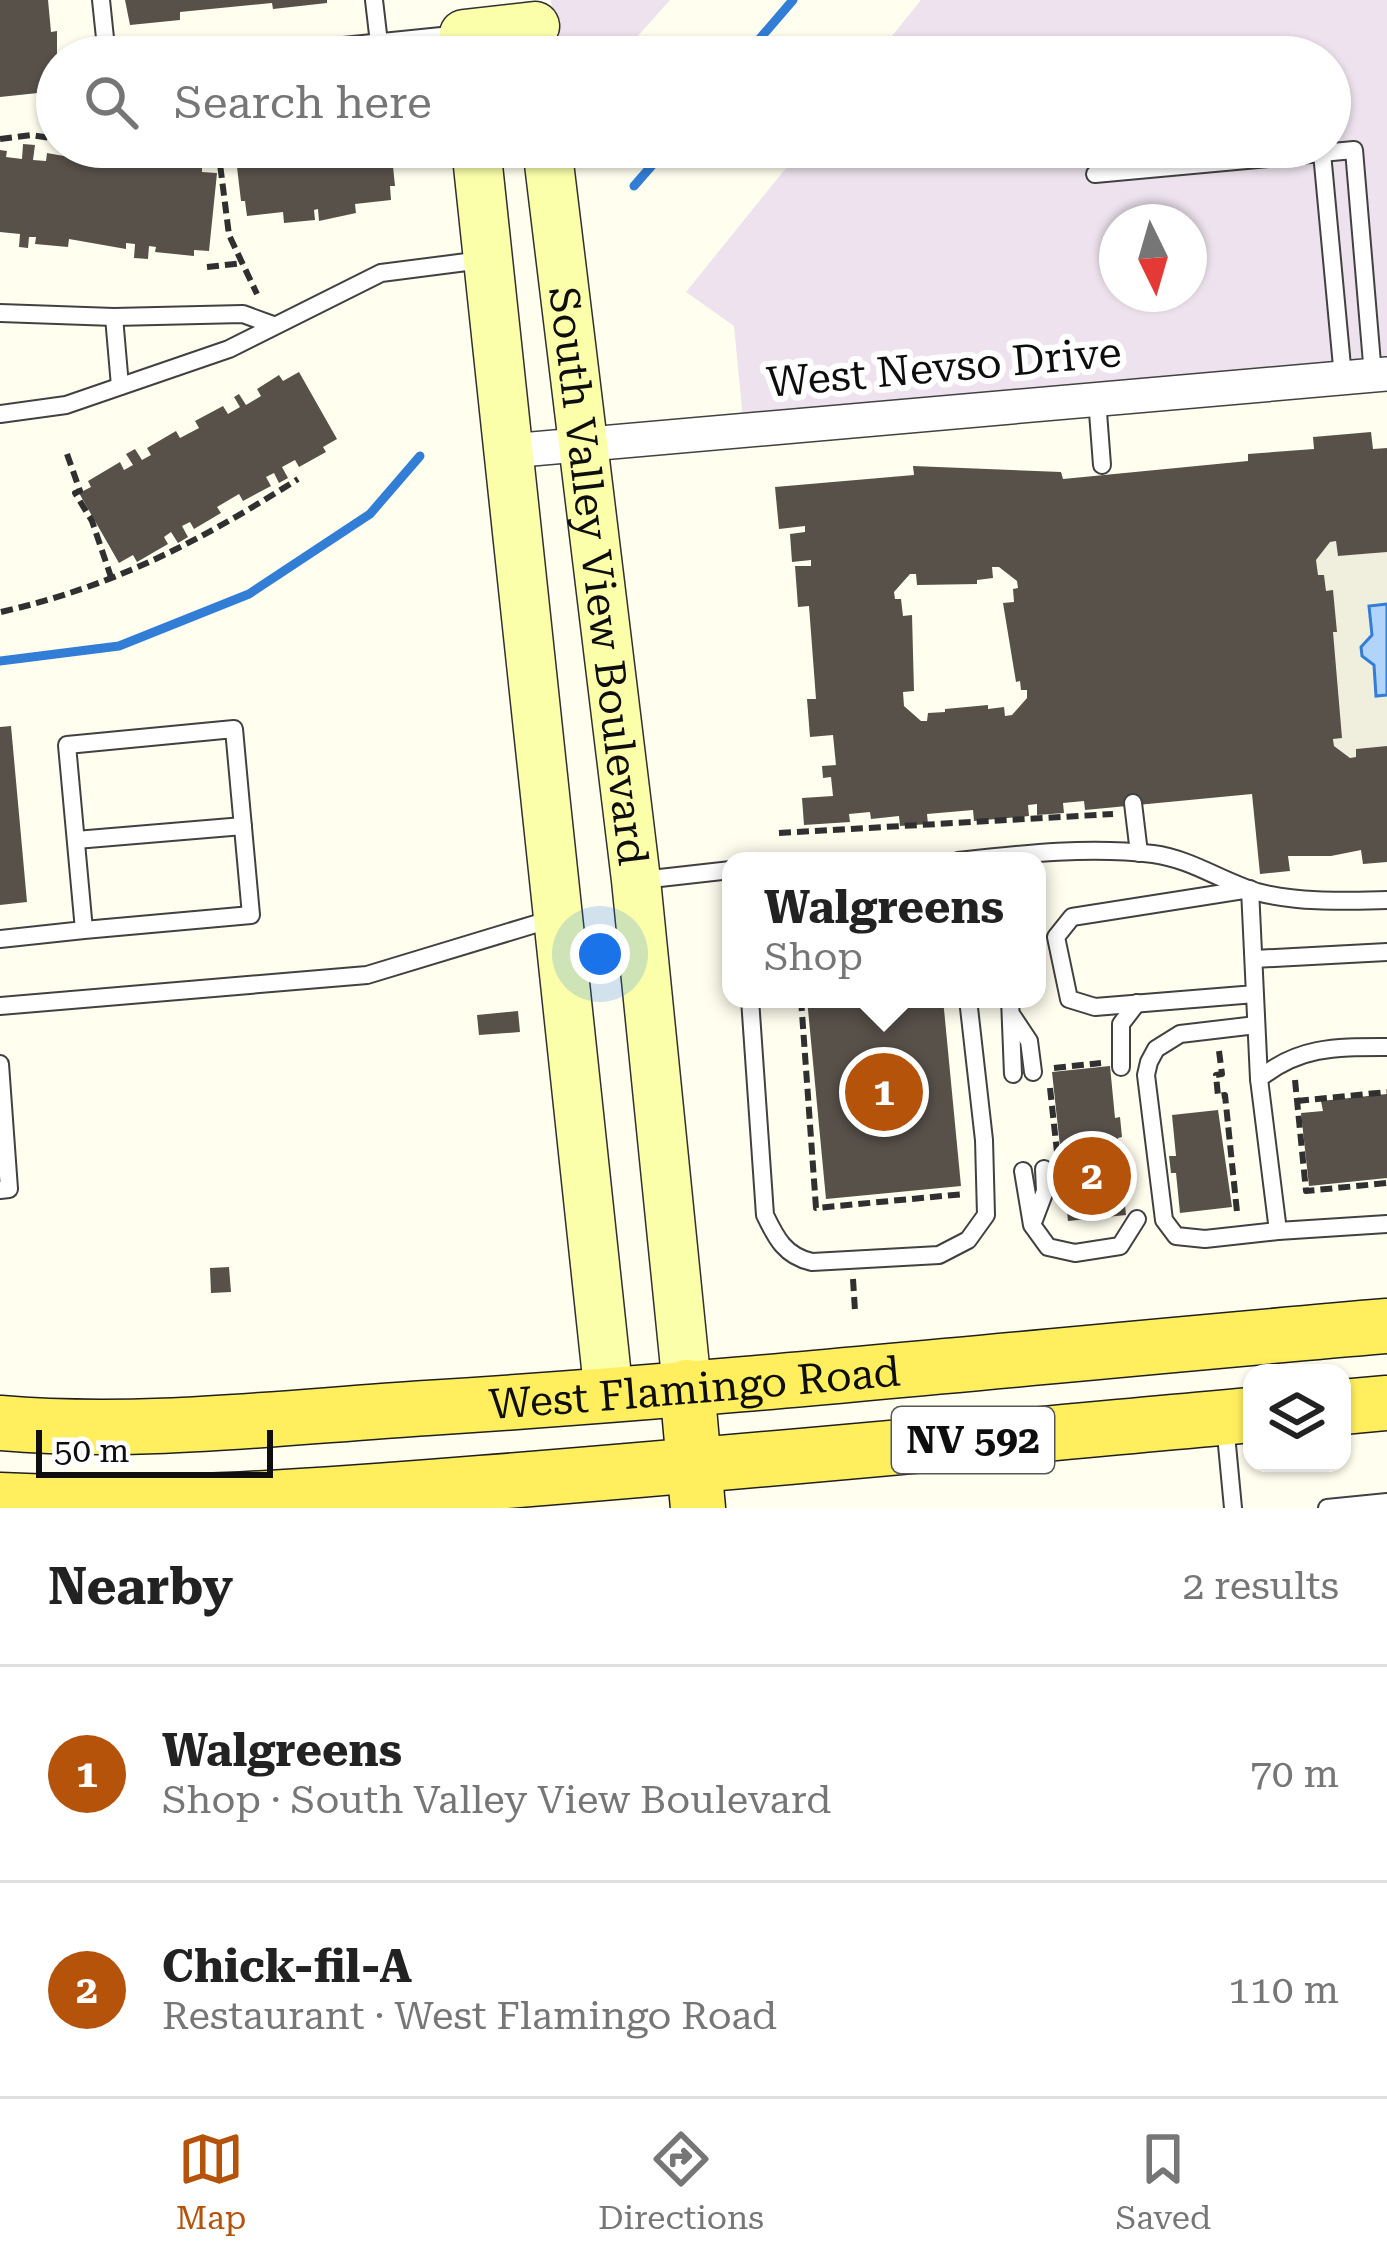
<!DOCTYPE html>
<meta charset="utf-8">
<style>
:root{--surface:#fff;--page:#f2f2f2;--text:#222;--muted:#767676;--line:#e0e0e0;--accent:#b45309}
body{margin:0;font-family:"Roboto Serif",serif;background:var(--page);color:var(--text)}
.controls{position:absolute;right:36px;bottom:36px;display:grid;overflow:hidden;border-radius:24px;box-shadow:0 3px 9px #0004}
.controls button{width:108px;height:108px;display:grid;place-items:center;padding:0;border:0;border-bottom:3px solid var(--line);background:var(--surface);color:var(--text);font:60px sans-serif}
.compass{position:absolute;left:1099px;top:204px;width:108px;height:108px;border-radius:50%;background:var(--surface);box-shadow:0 3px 9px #0004;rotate:175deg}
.scale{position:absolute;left:36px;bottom:30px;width:237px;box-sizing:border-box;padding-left:12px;border:6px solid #0e0e0e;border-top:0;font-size:33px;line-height:42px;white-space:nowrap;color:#0e0e0e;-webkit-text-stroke:9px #fff;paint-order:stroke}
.you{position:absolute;left:600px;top:954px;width:42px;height:42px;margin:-30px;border:9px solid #fff;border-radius:50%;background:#1a73e8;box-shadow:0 0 0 18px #1a73e833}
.badge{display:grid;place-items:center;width:78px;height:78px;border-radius:50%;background:var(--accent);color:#fff;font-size:39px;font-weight:700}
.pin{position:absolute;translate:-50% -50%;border:6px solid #fff;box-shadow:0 3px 12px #0006}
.popup{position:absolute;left:722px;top:852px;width:324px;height:156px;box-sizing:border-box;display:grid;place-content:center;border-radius:24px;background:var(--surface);filter:drop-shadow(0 3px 9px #0005);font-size:39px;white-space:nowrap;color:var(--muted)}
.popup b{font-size:45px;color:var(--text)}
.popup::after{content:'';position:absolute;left:50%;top:100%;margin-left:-24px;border:24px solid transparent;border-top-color:var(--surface)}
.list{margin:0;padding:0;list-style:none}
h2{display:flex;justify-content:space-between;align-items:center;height:156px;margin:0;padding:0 48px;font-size:51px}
h2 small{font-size:39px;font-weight:400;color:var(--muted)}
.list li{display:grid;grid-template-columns:78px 1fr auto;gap:36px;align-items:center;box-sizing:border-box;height:216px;padding:0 48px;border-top:3px solid var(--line)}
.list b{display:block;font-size:45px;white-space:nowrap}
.list p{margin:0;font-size:39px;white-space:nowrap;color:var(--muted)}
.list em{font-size:39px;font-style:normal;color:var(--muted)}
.icon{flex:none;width:66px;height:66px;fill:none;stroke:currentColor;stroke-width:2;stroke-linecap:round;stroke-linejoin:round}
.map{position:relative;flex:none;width:1387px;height:1508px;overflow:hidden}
.search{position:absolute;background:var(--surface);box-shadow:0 3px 9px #0004;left:36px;right:36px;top:36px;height:132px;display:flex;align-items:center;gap:30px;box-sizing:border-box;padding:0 42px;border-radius:66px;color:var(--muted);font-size:45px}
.sheet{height:588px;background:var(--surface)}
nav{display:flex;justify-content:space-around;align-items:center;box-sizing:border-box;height:168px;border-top:3px solid var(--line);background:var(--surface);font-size:33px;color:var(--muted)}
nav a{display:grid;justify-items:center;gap:6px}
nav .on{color:var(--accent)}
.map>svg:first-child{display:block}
</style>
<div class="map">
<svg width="1387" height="1508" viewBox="0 0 1387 1508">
<rect width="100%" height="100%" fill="#fffeef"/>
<g fill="#ede2ed" fill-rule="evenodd">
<path d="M551,0H670L619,57H557Z"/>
<path d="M921,0H1387V374L744,429L734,326L686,292L803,147H1330V57H875ZM1117,222H1189V294H1117Z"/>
</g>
<path fill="#f0eedd" d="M1336,541L1338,556L1387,552V604L1369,606L1376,696L1387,695V746L1356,749V757L1350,758L1334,746L1333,632L1337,631L1333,591H1326L1324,575H1318L1316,560L1330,542Z"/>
<path fill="#b0d4fa" stroke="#327ed6" stroke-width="3" d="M1387,604V695L1376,696L1374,665L1362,656L1361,647L1372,635L1369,606Z"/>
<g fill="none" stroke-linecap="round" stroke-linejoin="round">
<g stroke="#327ed6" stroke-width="9">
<path d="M744,57L793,0"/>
<path d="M634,186L668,147"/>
<path d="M0,661L119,646L249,594L370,514L420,456"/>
</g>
</g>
<g fill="#58514a" fill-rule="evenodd">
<path d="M0,0H48L51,32L57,31V91L0,97Z"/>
<path d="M125,0H327V3L273,9L272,3L180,12V20L130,25Z"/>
<path d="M23,144L35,145L33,160L46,161L47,153L103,163L104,157L133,160V166L142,167L144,151L156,152L154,167L162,168V160L202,164V172L217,173L209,251L194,250V256L155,252L156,247L149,246L148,259L134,258L135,244L126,243V249L69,239L68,247L35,244L36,237H29L28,248L19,247L20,234L0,232V150L7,151L6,157L22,159Z"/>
<path d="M240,147H391L395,186H390L391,200L355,204L356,213L319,221L318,209L314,210L315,220L284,223L283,212L247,216L245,201H241L235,150Z"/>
<path d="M299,372L337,439L323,447L326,452L299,467L295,460L282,467L288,478L279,483L274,473L266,477L271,486L243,501L239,494L217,507L221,513L194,529L190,522L182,526L188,537L178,543L171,532L164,537L168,544L137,562L133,555L119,563L79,493L91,487L88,481L120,462L124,470L133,465L126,454L135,449L142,460L151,455L147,448L176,431L180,438L199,428L195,421L223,406L228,414L240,407L234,397L239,394L246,405L261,396L257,389L279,375L283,381Z"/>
<path d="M1371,432L1373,449L1387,448V552L1338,556L1336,541L1330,542L1316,560L1318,575H1324L1326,591L1333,590L1337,632H1333L1342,738L1333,739L1334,746L1350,758L1356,757V749L1387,746V862L1363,864L1361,850L1331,856H1288L1290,871L1260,874L1252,794L1085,810L1084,801L1063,803L1064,813L1037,815V804L1028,805L1029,816L974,821L973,810L927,814L928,824L900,826L899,816L871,819L870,812L849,814L850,822L804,825L802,798L833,796L831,777L823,778L822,766L836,765L833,735L810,737L807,699H816L809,606L798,607L795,566H811V560L792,562L790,534L805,532V526L779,529L775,487L914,475L913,466L1061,472L1063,479L1248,461V454L1314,449L1313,437ZM992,567H999L1017,581L1018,588L1013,589L1014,602L1003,603L1016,682L1020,681L1021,690H1027V698L1012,715L1005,716L1004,707L988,709V705L945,709V712L928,713L927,721H921L904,706L903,692L914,691L912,615L903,616L901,599H895L894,592L910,574H916L917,585L977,584V580L993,578Z"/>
<path d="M11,726L27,902L0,905V727Z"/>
<path d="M807,999H943L961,1186L826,1199Z"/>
<path d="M518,1011L520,1032L479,1035L477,1015Z"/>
<path d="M1110,1066L1115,1118L1120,1117L1122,1137L1118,1138L1126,1215L1068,1221L1052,1072Z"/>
<path d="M1387,1094V1178L1309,1186L1301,1113L1323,1111L1321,1101Z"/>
<path d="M1218,1110L1232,1207L1180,1213L1176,1173H1171L1169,1156H1176L1172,1115Z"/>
<path d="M229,1267L231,1292L211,1293L210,1268Z"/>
</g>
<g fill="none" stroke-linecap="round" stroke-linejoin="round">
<g stroke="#414141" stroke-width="20">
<g id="lane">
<path d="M101,0L107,57"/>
<path d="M374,0L379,43"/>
<path d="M235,57L461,34"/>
<path d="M1322,153L1343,377"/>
<path d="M1095,174L1354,150L1373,375"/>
<path d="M0,313L114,317L243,314L273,325"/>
<path d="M114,317L120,386"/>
<path d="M1097,399L1102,465"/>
<path d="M0,414L66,405L229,349L381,273L482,260"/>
<path d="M1133,803L1139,853"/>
<path d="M76,840L243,826"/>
<path d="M958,861C1021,854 1089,846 1153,854C1191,859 1221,881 1257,892C1298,903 1345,901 1387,900"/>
<path d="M642,880L731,870"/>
<path d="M0,939L84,930L67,745L234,729L251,915L84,930"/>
<path d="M1254,959L1387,952"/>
<path d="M1255,994L1095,1007L1069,999L1056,937L1072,917L1250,889L1259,1079"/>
<path d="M750,999L765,1215C776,1238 785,1256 812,1262L939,1255L968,1240L986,1215L984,1140L968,999"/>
<path d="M1010,999L1013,1074"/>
<path d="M0,1006L367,975L552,919"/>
<path d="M1013,1017L1029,1041L1033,1072"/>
<path d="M1256,1025L1180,1034L1156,1049L1149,1062L1146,1075L1164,1220L1176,1236L1205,1239L1278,1231"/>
<path d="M1387,1047C1337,1047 1299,1046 1259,1079L1278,1231L1387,1224"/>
<path d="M0,1064L9,1189L0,1190"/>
<path d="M1121,1067V1024L1137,1003"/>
<path d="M1023,1171L1032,1225L1048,1247L1075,1253L1120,1246L1137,1219"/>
<path d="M1034,1220L1045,1191L1044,1169"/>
<path d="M1225,1424L1233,1508"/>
<path d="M1327,1508L1387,1502"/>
</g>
</g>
<g stroke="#414141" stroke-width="36">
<path id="street" d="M509,451L1387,374"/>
</g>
<g stroke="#303030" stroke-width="51">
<g id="secondary">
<path d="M464,34L535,26"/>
<path d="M476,147L609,1396"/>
<path id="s1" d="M547,147L636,880L687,1387"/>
</g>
</g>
<g stroke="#1f1f1f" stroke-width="57">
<g id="primary">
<path d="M687,1387L698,1508"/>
<path d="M1342,1407L1387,1403"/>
<path id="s2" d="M0,1423C141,1435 285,1417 427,1408C747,1388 1067,1353 1387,1326"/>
<path d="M0,1500C161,1508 321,1496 481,1483C738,1463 995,1438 1252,1415"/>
</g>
</g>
<g stroke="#303030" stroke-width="6" stroke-dasharray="12 6" stroke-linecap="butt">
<path d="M0,139L31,135L57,139"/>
<path d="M164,147L219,157"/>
<path d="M218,148L229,235L257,294"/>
<path d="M207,267L243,263"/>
<path d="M67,454L80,491L75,493L92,521L112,580"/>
<path d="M1,612C115,586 200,541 298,479"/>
<path d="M779,833L1113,814"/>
<path d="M801,999L816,1208L964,1194"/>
<path d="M1219,1051L1222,1074L1216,1075L1218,1096L1225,1095L1237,1212H1233"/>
<path d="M1054,1068L1101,1063"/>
<path d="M1295,1080L1306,1191L1387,1183"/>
<path d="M1050,1088L1057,1152"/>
<path d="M1297,1101L1387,1092"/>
<path d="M853,1279L855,1311"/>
</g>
<use href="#lane" stroke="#fff" stroke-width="16"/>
<use href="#street" stroke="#fff" stroke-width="33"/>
<use href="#secondary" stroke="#fcffaa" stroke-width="48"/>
<use href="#primary" stroke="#ffef5f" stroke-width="54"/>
</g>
<g text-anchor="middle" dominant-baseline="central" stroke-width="12" stroke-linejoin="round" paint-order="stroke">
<rect fill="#fff" stroke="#565656" stroke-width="3" x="892" y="1407" width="162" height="66" rx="9"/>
<g font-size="39" font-weight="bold" fill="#0e0e0e">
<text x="973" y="1440">NV 592</text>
</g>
<g font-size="42" fill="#0e0e0e" stroke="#fff">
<text transform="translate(944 367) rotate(-5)">West Nevso Drive</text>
<text stroke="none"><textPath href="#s1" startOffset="432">South Valley View Boulevard</textPath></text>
<text stroke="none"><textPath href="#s2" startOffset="696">West Flamingo Road</textPath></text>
</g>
</g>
</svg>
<div class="controls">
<button><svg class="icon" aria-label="layers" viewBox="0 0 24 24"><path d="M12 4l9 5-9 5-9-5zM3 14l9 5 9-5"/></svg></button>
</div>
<svg class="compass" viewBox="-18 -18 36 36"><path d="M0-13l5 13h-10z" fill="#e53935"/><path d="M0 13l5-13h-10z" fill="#767676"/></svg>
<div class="scale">50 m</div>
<div class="you"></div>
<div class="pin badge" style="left:884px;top:1092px">1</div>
<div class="popup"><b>Walgreens</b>Shop</div>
<div class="pin badge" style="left:1092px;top:1176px">2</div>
<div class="search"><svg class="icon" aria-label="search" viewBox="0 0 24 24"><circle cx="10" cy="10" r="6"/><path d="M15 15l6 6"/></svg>Search here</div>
</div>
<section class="sheet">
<h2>Nearby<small>2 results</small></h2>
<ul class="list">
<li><span class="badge">1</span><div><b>Walgreens</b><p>Shop · South Valley View Boulevard</p></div><em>70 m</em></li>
<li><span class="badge">2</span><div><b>Chick-fil-A</b><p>Restaurant · West Flamingo Road</p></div><em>110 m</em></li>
</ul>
</section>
<nav>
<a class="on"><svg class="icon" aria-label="map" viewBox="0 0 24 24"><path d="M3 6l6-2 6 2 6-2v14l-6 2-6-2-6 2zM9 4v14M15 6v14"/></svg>Map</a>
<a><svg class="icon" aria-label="directions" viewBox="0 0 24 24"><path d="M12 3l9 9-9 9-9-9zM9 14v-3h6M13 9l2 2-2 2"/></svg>Directions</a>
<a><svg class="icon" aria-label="saved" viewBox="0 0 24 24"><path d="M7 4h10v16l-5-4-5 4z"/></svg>Saved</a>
</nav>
